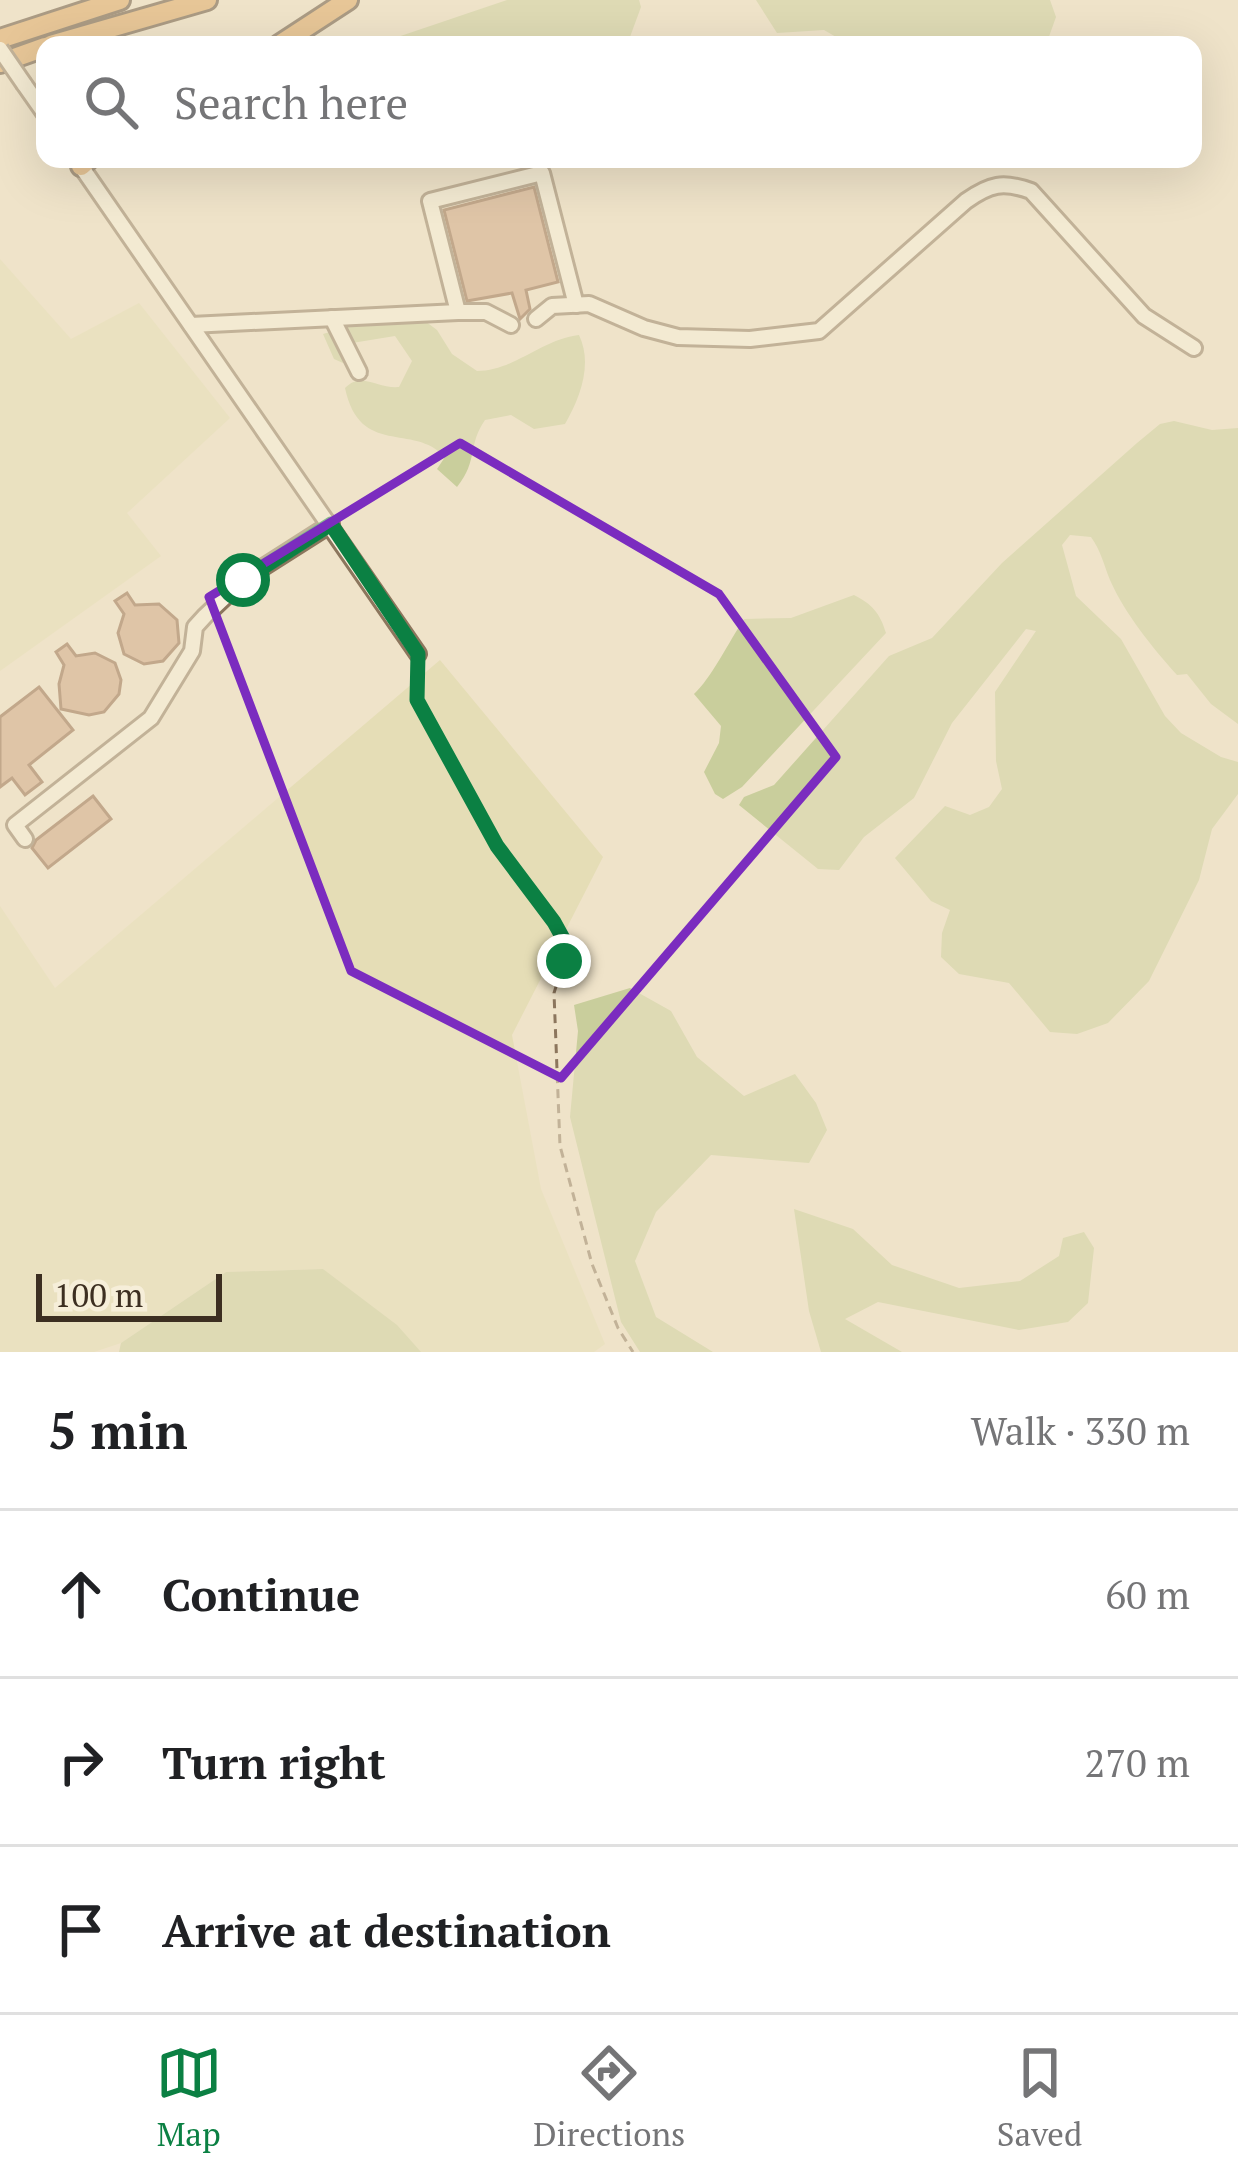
<!DOCTYPE html>
<meta charset="utf-8">
<style>
:root{--surface:#fff;--page:#f6f6f6;--text:#202124;--muted:#757577;--line:#e0e0e0;--accent:#0b8043}
body{margin:0;font-family:"PT Serif",serif;background:var(--page);color:var(--text)}
.scale{position:absolute;left:36px;bottom:30px;width:186px;box-sizing:border-box;padding-left:12px;border:6px solid #3c2e21;border-top:0;font-size:33px;line-height:42px;white-space:nowrap;color:#3c2e21;-webkit-text-stroke:9px #f6eed9;paint-order:stroke}
.stop{position:absolute;width:36px;height:36px;margin:-27px;border:9px solid #0b8043;border-radius:50%;background:#fff}
.stop.end{background:#0b8043;border-color:#fff;box-shadow:0 3px 12px #0008}
.list{margin:0;padding:0;list-style:none}
h2{display:flex;justify-content:space-between;align-items:center;height:156px;margin:0;padding:0 48px;font-size:51px}
h2 small{font-size:39px;font-weight:400;color:var(--muted)}
.list li{display:grid;grid-template-columns:78px 1fr auto;gap:36px;align-items:center;box-sizing:border-box;height:168px;padding:0 48px;border-top:3px solid var(--line)}
.list b{display:block;font-size:45px;white-space:nowrap}
.list em{font-size:39px;font-style:normal;color:var(--muted)}
.icon{flex:none;width:66px;height:66px;fill:none;stroke:currentColor;stroke-width:2;stroke-linecap:round;stroke-linejoin:round}
.map{position:relative;flex:none;width:1238px;height:1352px;overflow:hidden}
.search{position:absolute;background:var(--surface);box-shadow:0 12px 48px #0002;left:36px;right:36px;top:36px;height:132px;display:flex;align-items:center;gap:30px;box-sizing:border-box;padding:0 42px;border-radius:24px;color:var(--muted);font-size:45px}
.sheet{height:660px;background:var(--surface)}
nav{display:flex;justify-content:space-around;align-items:center;box-sizing:border-box;height:168px;border-top:3px solid var(--line);background:var(--surface);font-size:33px;color:var(--muted)}
nav a{display:grid;justify-items:center;gap:6px}
nav .on{color:var(--accent)}
.map>svg:first-child{display:block}
</style>
<div class="map">
<svg width="1238" height="1352" viewBox="0 0 1238 1352">
<rect width="100%" height="100%" fill="#efe3c9"/>
<g fill="#e5ddb6">
<path d="M0,259L71,339L139,303L230,418L127,513L161,556L0,671Z"/>
<path d="M440,660L603,857L512,1035L541,1189L605,1344L594,1352H409L323,1269L226,1272L121,1343L94,1352H0V906L55,988Z"/>
</g>
<g fill="#c9ce9c">
<path d="M507,0H639L641,7L627,45H374Z"/>
<path d="M756,0H1050L1056,17L1046,45H850L824,30L777,33Z"/>
<path d="M425,321L437,330L452,354L477,371C514,371 542,339 579,335C593,364 580,398 565,424L534,429L511,415L485,420C467,446 479,459 457,487L437,469L445,457C413,422 360,458 345,388C361,371 378,389 399,387L412,361L395,336L352,343L343,363L334,359L323,334L350,326Z"/>
<path d="M1174,421L1212,430L1238,428V724L1211,704L1187,674L1177,675C1152,647 1125,614 1110,580C1104,565 1101,551 1091,537L1070,535L1062,545L1076,596L1121,639L1165,716L1181,733L1221,757L1238,762V794L1212,829L1199,880L1149,981L1108,1023L1077,1034L1050,1032L1009,983L959,974L941,957L942,933L950,910L931,901L895,858L945,806L970,815L989,807L1002,789L996,761L995,692L1036,631L1026,629L952,723L914,798L864,837L839,870L818,869L739,805L744,797L774,785L889,656L932,638L1002,563L1137,443L1160,424Z"/>
<path d="M854,595C872,604 880,613 886,633L742,787L723,799L715,794L704,772L719,743L721,726L694,694C710,680 730,640 744,619L791,618Z"/>
<path d="M630,988L671,1011L697,1057L744,1096L795,1074L816,1103L827,1130L809,1163L711,1155L656,1212L635,1261L656,1317L713,1352H640L621,1322L570,1117L578,1031L574,1005Z"/>
<path d="M794,1209L853,1229L892,1265L959,1288L1020,1281L1059,1256L1063,1238L1084,1232L1094,1248L1088,1303L1068,1322L1019,1330L878,1302L845,1319L902,1352H821L809,1311Z"/>
<path d="M323,1269L397,1325L421,1352H119L121,1343L226,1272Z"/>
</g>
<g fill="#cd9f7f" stroke="#8c5f42" stroke-width="3">
<path d="M534,187L558,282L526,290L530,309L520,319L512,293L467,301L444,210Z"/>
<path d="M127,593L135,605L159,604L177,620L179,643L163,661L144,664L124,654L118,633L124,614L115,601Z"/>
<path d="M67,644L76,656L95,653L115,663L121,680L119,694L104,712L89,715L61,709L59,684L64,665L56,652Z"/>
<path d="M39,687L73,730L29,765L42,782L25,795L12,778L0,787V717Z"/>
<path d="M93,796L111,819L48,868L32,848L36,840Z"/>
</g>
<g fill="none" stroke-linecap="round" stroke-linejoin="round">
<g stroke="#8c765d" stroke-width="20">
<g id="minor">
<path d="M24,84L45,114"/>
<path d="M76,159L418,654"/>
<path d="M458,312L430,201L542,173L576,305"/>
<path d="M332,318L359,372"/>
<path d="M536,319L552,306L589,304L644,328L678,337L750,339L819,331L966,201C990,184 1003,181 1031,191L1144,316L1194,348"/>
<path d="M191,325L458,312H486L511,325"/>
<path d="M25,839L15,825L151,718L192,651L195,627L205,616L243,580L331,524"/>
</g>
</g>
<g stroke="#5a4431" stroke-width="24">
<g id="highway">
<path d="M0,39L120,0"/>
<path d="M51,45L207,0"/>
<path d="M279,45L348,0"/>
<path d="M0,63L45,47"/>
<path d="M81,166L89,159"/>
</g>
</g>
<path stroke="#8c765d" stroke-width="3" stroke-dasharray="9 6" stroke-linecap="butt" d="M418,668L417,701L472,805L565,942L564,961L554,993L560,1146L592,1264L618,1328L633,1352"/>
<use href="#minor" stroke="#f9f1dd" stroke-width="14"/>
<use href="#highway" stroke="#dda35b" stroke-width="18"/>
<g stroke="#8c765d" stroke-width="20" stroke-linecap="butt">
<path id="minor-bridge" d="M0,49L24,84"/>
</g>
<use href="#minor-bridge" stroke="#f9f1dd" stroke-width="14"/>
</g>
<g fill="none" stroke-linecap="round" stroke-linejoin="round">
<path stroke="#0b8043" stroke-width="15" d="M243,580L331,524L418,654L417,700L497,846L554,922L565,942L564,961"/>
</g>
<path d="M0 0H1238V1352H0ZM460,443L719,594L836,757L561,1078L351,971L209,597Z" fill="#efe3c9" fill-opacity=".55" fill-rule="evenodd"/>
<path fill="none" stroke="#7b2cbf" stroke-width="9" stroke-linejoin="round" d="M460,443L719,594L836,757L561,1078L351,971L209,597Z"/>
</svg>
<div class="scale">100 m</div>
<div class="stop" style="left:243px;top:580px"></div>
<div class="stop end" style="left:564px;top:961px"></div>
<div class="search"><svg class="icon" aria-label="search" viewBox="0 0 24 24"><circle cx="10" cy="10" r="6"/><path d="M15 15l6 6"/></svg>Search here</div>
</div>
<section class="sheet">
<h2>5 min<small>Walk · 330 m</small></h2>
<ul class="list">
<li><svg class="icon" aria-label="ahead" viewBox="0 0 24 24"><path d="M12 20V5M6 11l6-6 6 6"/></svg><div><b>Continue</b></div><em>60 m</em></li>
<li><svg class="icon" aria-label="right" viewBox="0 0 24 24"><path d="M7 20v-9h11M14 6l5 5-5 5"/></svg><div><b>Turn right</b></div><em>270 m</em></li>
<li><svg class="icon" aria-label="arrive" viewBox="0 0 24 24"><path d="M6 21V4h12l-3 4 3 4H6"/></svg><div><b>Arrive at destination</b></div></li>
</ul>
</section>
<nav>
<a class="on"><svg class="icon" aria-label="map" viewBox="0 0 24 24"><path d="M3 6l6-2 6 2 6-2v14l-6 2-6-2-6 2zM9 4v14M15 6v14"/></svg>Map</a>
<a><svg class="icon" aria-label="directions" viewBox="0 0 24 24"><path d="M12 3l9 9-9 9-9-9zM9 14v-3h6M13 9l2 2-2 2"/></svg>Directions</a>
<a><svg class="icon" aria-label="saved" viewBox="0 0 24 24"><path d="M7 4h10v16l-5-4-5 4z"/></svg>Saved</a>
</nav>
